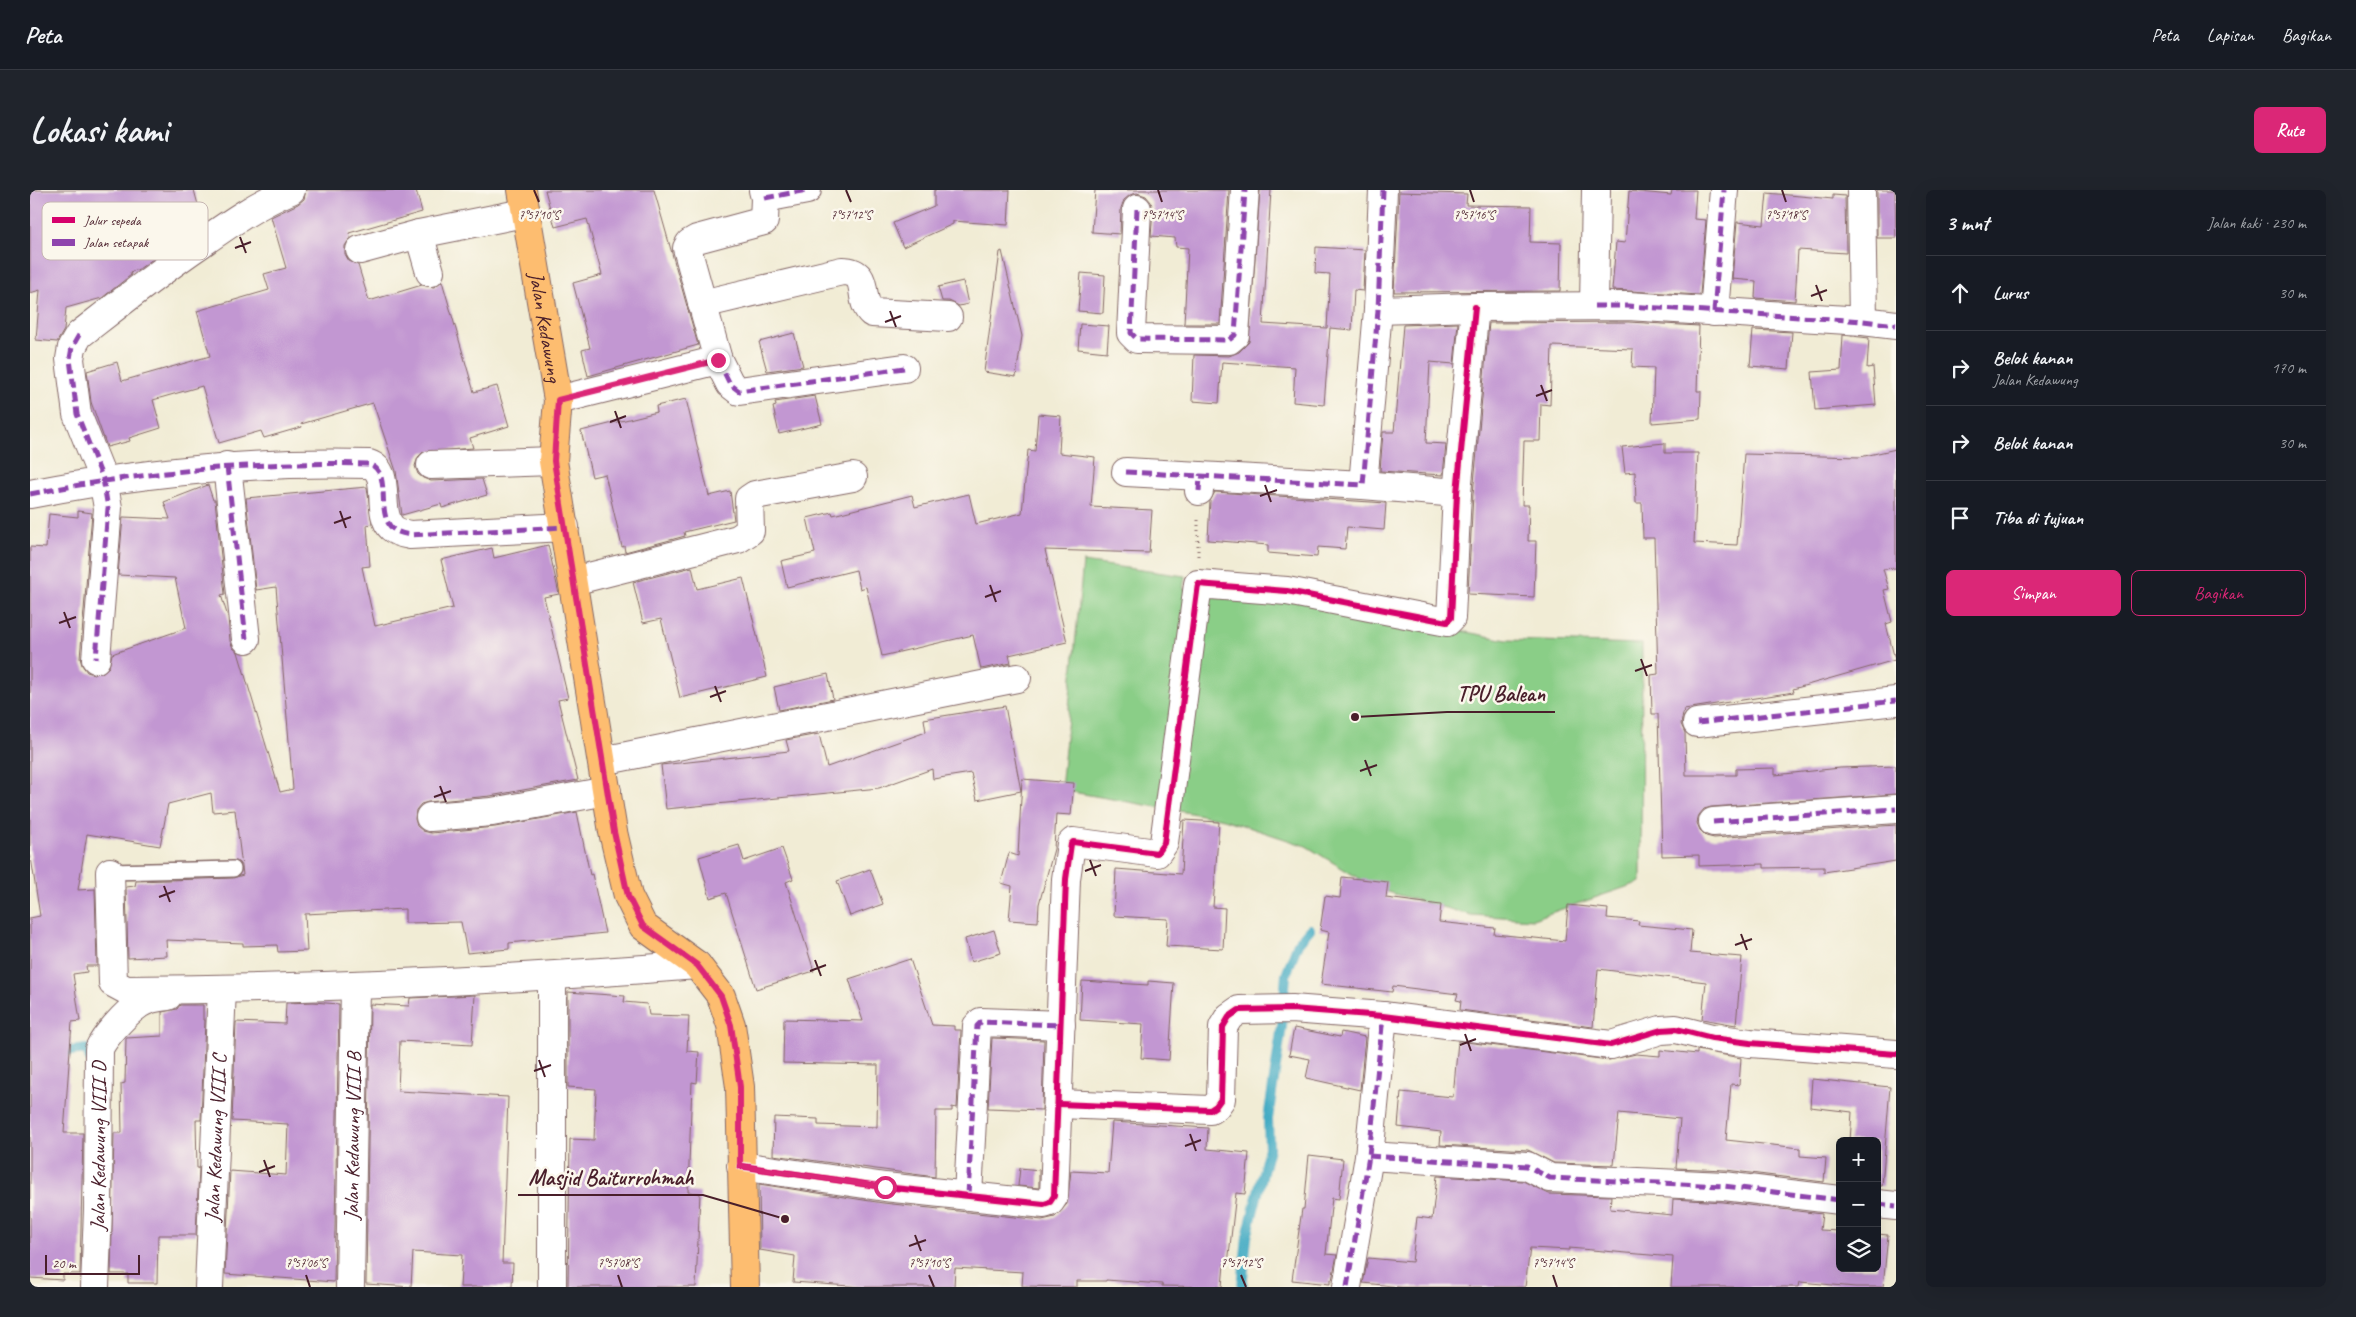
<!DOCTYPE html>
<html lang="id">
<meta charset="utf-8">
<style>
:root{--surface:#171b24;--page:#20242c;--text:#f1f3f6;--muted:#9ea1a6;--line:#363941;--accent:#db2777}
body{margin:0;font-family:Caveat,sans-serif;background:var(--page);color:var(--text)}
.controls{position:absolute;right:15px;bottom:15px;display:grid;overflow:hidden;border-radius:8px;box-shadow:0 5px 20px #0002}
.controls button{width:45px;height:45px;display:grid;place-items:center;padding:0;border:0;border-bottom:1px solid var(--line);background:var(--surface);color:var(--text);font:25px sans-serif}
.scale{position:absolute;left:15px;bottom:12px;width:95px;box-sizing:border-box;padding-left:5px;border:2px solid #4a1f2b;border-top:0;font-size:14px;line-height:18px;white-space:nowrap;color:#4a1f2b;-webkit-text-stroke:4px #fbf7ec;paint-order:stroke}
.stop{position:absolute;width:15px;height:15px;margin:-11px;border:4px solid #db2777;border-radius:50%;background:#fff}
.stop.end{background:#db2777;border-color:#fff;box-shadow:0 1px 5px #0008}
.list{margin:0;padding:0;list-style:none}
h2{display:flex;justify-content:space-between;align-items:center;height:65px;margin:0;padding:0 20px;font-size:21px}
h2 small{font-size:16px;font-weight:400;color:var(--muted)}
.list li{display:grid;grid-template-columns:32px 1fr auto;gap:15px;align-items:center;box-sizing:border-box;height:75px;padding:0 20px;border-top:1px solid var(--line)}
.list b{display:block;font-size:19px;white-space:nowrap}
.list p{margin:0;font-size:16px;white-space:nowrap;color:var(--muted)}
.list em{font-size:16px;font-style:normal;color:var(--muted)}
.actions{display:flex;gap:10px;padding:15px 20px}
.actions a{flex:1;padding:11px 0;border:1px solid var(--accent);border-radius:8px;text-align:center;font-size:18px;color:var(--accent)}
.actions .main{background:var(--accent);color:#fff}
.icon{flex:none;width:28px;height:28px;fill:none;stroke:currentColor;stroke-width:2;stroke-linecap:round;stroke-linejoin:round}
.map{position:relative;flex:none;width:1866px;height:1097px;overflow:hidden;border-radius:8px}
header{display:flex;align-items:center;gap:30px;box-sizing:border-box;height:70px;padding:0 25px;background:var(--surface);border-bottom:1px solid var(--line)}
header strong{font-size:24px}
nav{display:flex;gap:28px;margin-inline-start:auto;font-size:18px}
.intro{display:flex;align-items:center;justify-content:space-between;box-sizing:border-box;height:120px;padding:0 30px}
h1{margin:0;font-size:35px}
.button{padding:12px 22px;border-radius:8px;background:var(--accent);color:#fff;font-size:18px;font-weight:700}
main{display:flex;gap:30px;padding:0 30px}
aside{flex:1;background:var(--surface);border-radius:8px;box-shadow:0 5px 20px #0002}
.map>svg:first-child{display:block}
</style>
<header>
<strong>Peta</strong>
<nav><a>Peta</a><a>Lapisan</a><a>Bagikan</a></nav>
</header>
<div class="intro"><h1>Lokasi kami</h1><a class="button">Rute</a></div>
<main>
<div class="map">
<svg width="1866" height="1097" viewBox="0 0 1866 1097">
<rect width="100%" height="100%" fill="#fbf7ec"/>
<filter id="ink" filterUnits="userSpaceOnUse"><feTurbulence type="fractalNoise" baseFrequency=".02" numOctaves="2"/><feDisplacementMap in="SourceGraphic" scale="10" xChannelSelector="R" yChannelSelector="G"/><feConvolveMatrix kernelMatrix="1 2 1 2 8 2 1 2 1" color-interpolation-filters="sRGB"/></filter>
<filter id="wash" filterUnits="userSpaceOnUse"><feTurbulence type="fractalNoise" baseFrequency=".0096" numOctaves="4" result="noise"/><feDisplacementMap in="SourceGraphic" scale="20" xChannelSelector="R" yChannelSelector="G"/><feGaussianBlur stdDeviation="1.12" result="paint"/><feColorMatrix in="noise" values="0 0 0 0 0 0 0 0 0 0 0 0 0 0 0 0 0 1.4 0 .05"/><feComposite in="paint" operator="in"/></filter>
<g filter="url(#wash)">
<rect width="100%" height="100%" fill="#f1ecd5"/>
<path fill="#8ace87" stroke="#6a7659" d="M1053,372L1155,386L1153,399L1278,411L1477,450L1612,454L1611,692L1503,729L1441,725L1346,699L1276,656L1194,629L1031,600Z"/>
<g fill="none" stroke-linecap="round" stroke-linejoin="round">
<g stroke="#44acc4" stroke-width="10">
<path d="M0,866L57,859L60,869"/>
<path d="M1212,1097L1217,1047L1239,958L1238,929L1252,836L1256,785L1268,753L1280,739"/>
</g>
</g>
<g id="blocks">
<g fill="#c297d2">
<path d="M0,0H164L173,33L144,53L132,57L134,61L109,79L100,82L101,85L72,108L36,118L34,140L27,152L6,150L10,100L0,103Z"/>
<path d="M276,0H386L392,22L319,43L320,48L315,56V64L319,71L328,75L339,111L392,95L404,97L412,91L444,202L467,196L479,236L440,248L443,258L393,262L388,267L385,276L388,284L393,288L401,291L452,289L457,305L412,318L411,314L372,325L366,281L343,213L271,234L272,237L234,248L231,241L189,253L172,196L123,210L131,238L99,248L100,251L77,257L61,212L57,181L87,172L92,191L180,166L167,121L239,100L234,84L256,78L241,27L268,14L274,9Z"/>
<path d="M515,0H624L668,155L558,186L552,160L560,158L543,93L572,85L557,29L525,37Z"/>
<path d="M904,0H980L978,35L923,31V34L873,57L863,33L904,16Z"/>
<path d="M1065,0H1199L1190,134H1154L1158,58L1146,57L1145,48L1121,46L1123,19L1121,12L1116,6L1107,3L1100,5L1094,10L1091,18L1090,44L1062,42Z"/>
<path d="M1230,0H1241L1233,134L1297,138L1300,84L1285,83L1286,57L1335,60L1333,101L1324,100L1322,140L1300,138L1294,215L1263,212L1265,177L1192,172L1189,213L1162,211L1164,165L1199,166L1209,162L1219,152Z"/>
<path d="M1642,0H1666L1664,29L1676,30L1670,105L1582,100L1586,52L1595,53L1599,1L1641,5Z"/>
<path d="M1847,0H1865L1866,48H1847Z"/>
<path d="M1369,2L1437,4L1436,15L1501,16L1500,52L1531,53L1530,101L1364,102Z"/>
<path d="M1737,3L1803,9V5L1815,6L1816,63L1768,60L1765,111L1725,108L1726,91L1702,89L1707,32L1734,35Z"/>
<path d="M972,61L992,146L986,187L954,182L970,62Z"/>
<path d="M1051,83L1075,85L1073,123L1048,121Z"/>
<path d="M933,91L938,114L929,116L919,111H912L908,97Z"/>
<path d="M1598,132L1669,136L1667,201H1671L1670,229L1622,233L1624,178L1602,177L1603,159L1522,156L1520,215L1511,214L1510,251H1494L1492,315H1499L1498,351H1506L1504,407L1438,404L1443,304L1459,133Z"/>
<path d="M1428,133L1424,174L1400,172L1396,253L1416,254L1413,285L1350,281L1353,242H1364L1373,135Z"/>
<path d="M1050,134L1079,136L1077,162L1048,159Z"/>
<path d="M1723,140L1762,142L1759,179L1720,176Z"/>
<path d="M764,143L773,176L737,181L729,152Z"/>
<path d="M1813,145L1839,148L1837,178L1843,177L1846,215L1785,220L1782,182L1811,180Z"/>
<path d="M785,206L792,234L749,244L743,217L746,216L745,212Z"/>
<path d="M656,209L679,306L700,301L704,330L654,342L655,346L595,362L594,356L592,357L575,284L562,287L551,241L627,222L626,216Z"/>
<path d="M1008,224L1031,226L1029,263L1065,267L1061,317L1122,320L1119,363L1015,360L1037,452L979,465L981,473L951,479L943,445L852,466L836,397L830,399L826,380L757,397L751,371L785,363L777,328L802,322L803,325L882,305L885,317L939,304L946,334L992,323L998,260L1005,261Z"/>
<path d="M1635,253V263H1668L1664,353L1707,355L1714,264L1830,267L1866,259V378L1853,379L1859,399L1854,400L1862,432L1856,434L1865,470L1763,499L1764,502L1654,519L1651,534L1655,543L1656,585H1706V579L1745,578V585L1810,578L1866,576V604L1681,617L1674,619L1669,625L1667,633L1670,640L1676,646L1684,648L1866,635V671L1794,682V677L1734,678V674L1669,676V665L1632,666L1628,524H1622L1621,485L1628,484L1624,348H1613L1612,313H1606L1605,282L1595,283L1592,257Z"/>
<path d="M178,295L183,310H185L195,404L191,405L198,427L200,451L203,458L208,462L250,602L263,599L246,397L226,400L216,308L337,297L342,334L337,335L340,376L332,377L345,436L423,418L411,370L462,358L464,368L518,355L529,404L514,407L538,508L528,510L548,590L460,606L398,612L391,614L386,620L385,629L387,636L393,641L401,643L465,637L547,622L560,685L562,684L575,743L479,753V759L437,763L431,732L375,733V719L275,724L277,761L248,762L247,755L213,756V753L136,750L137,766L98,768L96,697L105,696L106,691L203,688L213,685L205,620L183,622L181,603L138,614L130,656L57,644L48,700L65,699L67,776H56L57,782L43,784L50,831L42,832L34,943H53L50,1084H33V1090L0,1088V728L10,726L0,661V357L16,358L19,324L48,327V321L62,323L50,468L52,475L57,482L64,484L72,483L79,477L82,464L156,438L145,388L88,385L93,327L140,329L134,312Z"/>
<path d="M1185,302L1356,313L1354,340L1317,337L1315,359L1288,357L1287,367L1238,363V355L1178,350L1180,311Z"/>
<path d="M662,377L667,399L713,388L737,487L650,508L631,429L613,433L603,392Z"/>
<path d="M798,484L803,509L749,520L744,497Z"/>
<path d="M975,516L991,601L947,610L941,583L903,589L902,579L849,598L636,619L631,575L759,561L756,550L789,544L797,577L896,542L894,529Z"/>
<path d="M992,589L1044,593L1041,625L1026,624L1024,659L1009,714L1008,732L979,730L982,696L971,693L979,663L988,666Z"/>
<path d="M1154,630L1189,632L1183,717L1195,718L1193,759L1136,756L1138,729L1084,726L1086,679L1151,684Z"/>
<path d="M709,655L714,671L752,658L763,689L756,692L784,781L726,799L696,703L680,708L669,667Z"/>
<path d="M840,679L853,714L820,726L807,691Z"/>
<path d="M1312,687L1358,692L1356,708L1411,715L1409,732L1465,738L1464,744L1535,751L1538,715L1578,719L1577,728L1609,731L1608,735L1662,740L1660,763L1712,767L1706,835L1672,829L1676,792L1568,779L1563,837L1430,820L1431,811L1426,810L1428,804L1363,796L1362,802L1291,794L1299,742L1290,740L1295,706L1310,708Z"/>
<path d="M964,740L971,763L941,772L935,749Z"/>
<path d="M880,769L902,835L924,836V840H931L927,918L922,917V921H906L905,987L743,965L744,927L788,929V935L847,937L848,875L753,873L754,829L833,831L819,789Z"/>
<path d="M1052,791L1118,795V791L1144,793L1139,870L1111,868L1113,834L1050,830Z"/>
<path d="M538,802L595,806L594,812L617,814L619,825L659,826L657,861L669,862L667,893L662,892L658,1002L670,1003L666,1097H538L540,949L564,950L566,899L538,897Z"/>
<path d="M445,805L442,855L370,851L368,901L478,907L472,1073H483L482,1097H430L432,1065L383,1062L381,1097L336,1094L340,814L379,816L380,808Z"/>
<path d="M283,812L309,814L304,1092L195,1084L200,981L256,985L258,934L202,931L206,832L255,834L256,813Z"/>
<path d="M150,815H173V830H175L171,930H166L167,978H169L166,1045H128L127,1093H98V1084H81L84,943H92L91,894L95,893L96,848L132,846V822L147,819Z"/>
<path d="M1264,838L1310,847L1311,842L1335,847L1330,900L1276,888L1280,869L1259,865Z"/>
<path d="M962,848L1014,850L1012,920L958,918Z"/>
<path d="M1428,851L1579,870L1606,864L1630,866V860L1667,864V860L1711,868L1709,895L1701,894L1696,950L1770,958V966L1796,968L1794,992L1696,980L1646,978L1650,929L1589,923L1584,975L1524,973L1498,960L1410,955L1411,942L1368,937L1371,902L1423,907Z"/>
<path d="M1782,889L1860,897L1852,996H1847V951H1820L1822,922L1780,917Z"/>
<path d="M1082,932L1178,938L1177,959L1219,963L1215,1004L1206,1003L1198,1074H1194L1192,1097L1132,1096V1094L1076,1090V1091H1047V1097L992,1096L993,1082L925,1078L924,1097H834L763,1092L765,1066L730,1060L729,994L853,1013L1012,1030L1025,1027L1037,1014L1041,981L1078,983Z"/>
<path d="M1279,965L1313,969L1309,1009L1302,1008L1296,1064L1307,1065L1302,1090H1300V1094L1262,1090L1272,1019H1274Z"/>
<path d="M990,978L1009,980V998L988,996Z"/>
<path d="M1407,986L1493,991L1519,1004L1581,1006L1580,1019L1642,1025L1643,1009L1693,1012L1792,1024L1790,1040L1810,1041V1078H1847V1044L1858,1045L1853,1097H1825L1770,1092L1769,1097H1641L1643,1067L1539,1058V1060L1500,1058L1495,1097H1372L1333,1093L1338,1068L1382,1072L1387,1027L1402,1029Z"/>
</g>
</g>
</g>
<g filter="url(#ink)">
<use href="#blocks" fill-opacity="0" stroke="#846766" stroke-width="1"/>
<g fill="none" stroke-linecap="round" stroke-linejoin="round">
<g stroke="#846766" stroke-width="18">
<path id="service" d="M80,682L203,679"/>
</g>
<g stroke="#846766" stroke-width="30">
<g id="minor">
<path d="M733,0L735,8L734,31L667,49L660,53L657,58L688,170L700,194L709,201L874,178"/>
<path d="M1831,0L1833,131"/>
<path d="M735,8L777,0"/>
<path d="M1107,19L1101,143L1107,149L1199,150L1205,145L1215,0"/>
<path d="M389,44L400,82"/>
<path d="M330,60L389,44L494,23"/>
<path d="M672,114L812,81C843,81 826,110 842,123L918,127"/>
<path d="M1564,116L1566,0"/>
<path d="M1348,120L1445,117L1598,116L1833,131L1866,135"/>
<path d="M1684,122L1694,0"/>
<path d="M528,210L688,170"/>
<path d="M401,275L523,271"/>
<path d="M197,276L216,449"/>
<path d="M1096,282L1170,286"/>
<path d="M1333,295L1348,120L1353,0"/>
<path d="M1169,301L1170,286L1333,295L1427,303"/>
<path d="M0,304C112,282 225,271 339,274C363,282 345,322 362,338C366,342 374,344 380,345L535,337"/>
<path d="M543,391L708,349L720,341L719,309L725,305L823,287"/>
<path d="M66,469L78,318L73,289L47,224L40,169L42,157L49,145C89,114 128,83 169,55C199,34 227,14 261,0"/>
<path d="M1667,533L1866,511"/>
<path d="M572,571L987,488"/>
<path d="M400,627L462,622L577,601"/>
<path d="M1683,632L1866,619"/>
<path d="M80,682L83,793L96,800C287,799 477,790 667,775"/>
<path d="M1029,914L1180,920L1186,916L1191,909L1193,837L1199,827L1209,820L1262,819L1353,826L1581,855L1631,840L1646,839L1682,848L1720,853L1866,864"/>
<path d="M1339,966L1497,976L1520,988L1694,996L1810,1010"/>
<path d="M711,976L855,997L1014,1014L1020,1012L1024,1006L1036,689L1041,654L1043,652L1127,663L1134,653L1168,394L1257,401L1417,432L1421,428L1427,303L1445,117"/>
<path d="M938,1005L947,836L951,832L1031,835"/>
<path d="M1847,1014L1866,1016"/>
<path id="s1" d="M65,1097L68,1020L69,859C74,847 96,823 108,815C117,808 128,807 138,806"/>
<path id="s2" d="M179,1097L192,799"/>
<path id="s3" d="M320,1097L325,795"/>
<path d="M522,1097V786"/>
<path d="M1317,1097L1339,966L1353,826"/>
</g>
</g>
<g stroke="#846766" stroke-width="30">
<g id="primary">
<path id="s4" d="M492,0L528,210L523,271L583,642L598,706L613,736L667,775L691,806L701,835L710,897L715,1097"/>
</g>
</g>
<path stroke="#846766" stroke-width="3" stroke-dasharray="1 4" stroke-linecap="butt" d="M1168,366V329"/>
<use href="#service" stroke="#fff" stroke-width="15"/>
<use href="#minor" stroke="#fff" stroke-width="28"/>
<use href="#primary" stroke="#fdbd6f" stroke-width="28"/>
<g stroke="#8e44ad" stroke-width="5" stroke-dasharray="10 5" stroke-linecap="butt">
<path d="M735,8L777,0"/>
<path d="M1107,19L1101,143L1107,149L1199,150L1205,145L1215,0"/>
<path d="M1564,116H1598L1833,131L1866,135"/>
<path d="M1684,122L1694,0"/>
<path d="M49,145L42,157L40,169L47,224L73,289L78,318L66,469"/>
<path d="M688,170L700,194L709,201L874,178"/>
<path d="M197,276L216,449"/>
<path d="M1096,282L1170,286"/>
<path d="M1169,301L1170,286L1333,295L1348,120L1353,0"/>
<path d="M0,304C112,282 225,271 339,274C363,282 345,322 362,338C366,342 374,344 380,345L535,337"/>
<path d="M1667,533L1866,511"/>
<path d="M1683,632L1866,619"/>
<path d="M1339,966L1497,976L1520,988L1694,996L1810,1010"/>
<path d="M938,1005L947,836L951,832L1031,835"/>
<path d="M1847,1014L1866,1016"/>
<path d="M1317,1097L1339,966L1353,826"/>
</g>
<g stroke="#fbf7ec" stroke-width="9">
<g id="cycleway">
<path d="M1029,914L1180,920L1186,916L1191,909L1193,837L1199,827L1209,820L1262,819L1353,826L1581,855L1631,840L1646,839L1682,848L1720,853L1866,864"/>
<path d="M711,976L855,997L1014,1014L1020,1012L1024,1006L1036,689L1041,654L1043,652L1127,663L1134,653L1168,394L1257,401L1417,432L1421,428L1427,303L1445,117"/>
</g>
</g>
<use href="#cycleway" stroke="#d6006c" stroke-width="6"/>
</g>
</g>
<g fill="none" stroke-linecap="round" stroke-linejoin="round" filter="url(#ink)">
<path stroke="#db2777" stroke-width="6" d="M688,170L528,210L524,271L584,642L598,706L613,736L667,775L691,806L701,835L710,897V976L855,997"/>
</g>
<path fill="none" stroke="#4a1f2b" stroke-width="2" d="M504,0L509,12M816,0L821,12M1128,0L1132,12M1440,0L1444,12M1752,0L1756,12M210,47L216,63M205,58L221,52M1786,95L1792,111M1781,106L1797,100M860,121L866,137M855,132L871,126M1511,195L1517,211M1506,206L1522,200M585,221L591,238M580,232L596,226M1235,295L1241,312M1230,306L1247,300M310,321L316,338M304,333L321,327M960,395L966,412M955,407L971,401M34,422L40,438M29,433L46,427M1611,469L1617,486M1605,481L1622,475M685,496L691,512M680,507L696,501M1335,570L1341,586M1330,581L1347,575M410,596L416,612M404,607L421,601M1060,670L1066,686M1055,681L1071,675M134,696L140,712M129,707L145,701M1711,744L1717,760M1705,755L1722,749M785,770L791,786M780,781L796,775M1435,844L1441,861M1430,855L1446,849M509,870L515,887M504,881L521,875M1160,944L1166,961M1155,956L1171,950M234,970L240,987M229,982L245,976M885,1045L891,1061M879,1056L896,1050M276,1085L280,1097M588,1085L592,1097M899,1085L904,1097M1211,1085L1216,1097M1523,1085L1527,1097"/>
<g text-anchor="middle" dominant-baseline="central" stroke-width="5" stroke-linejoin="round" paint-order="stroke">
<g font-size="21" fill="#4a1f2b" stroke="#fbf7ec">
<text stroke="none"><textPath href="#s4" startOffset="139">Jalan Kedawung</textPath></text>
<text stroke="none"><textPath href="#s3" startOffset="151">Jalan Kedawung VIII B</textPath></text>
<text stroke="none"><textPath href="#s2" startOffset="149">Jalan Kedawung VIII C</textPath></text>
<text stroke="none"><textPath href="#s1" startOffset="141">Jalan Kedawung VIII D</textPath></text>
</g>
</g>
<rect x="12" y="12" width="166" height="58" rx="8" fill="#fbf7ec" stroke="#c6b6b2" stroke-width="1"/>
<rect x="22" y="27" width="23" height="6" fill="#d6006c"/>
<rect x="22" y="49" width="23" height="7" fill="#8e44ad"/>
<g font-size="14" fill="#4a1f2b">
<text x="54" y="35">Jalur sepeda</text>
<text x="54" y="57">Jalan setapak</text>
</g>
<g font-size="12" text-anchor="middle" fill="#4a1f2b" stroke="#fbf7ec" stroke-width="5" stroke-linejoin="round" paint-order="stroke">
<text x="509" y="29">7°57'10"S</text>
<text x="821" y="29">7°57'12"S</text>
<text x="1756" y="29">7°57'18"S</text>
<text x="1132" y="29">7°57'14"S</text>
<text x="1444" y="29">7°57'16"S</text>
<text x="276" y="1077">7°57'06"S</text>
<text x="588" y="1077">7°57'08"S</text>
<text x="899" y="1077">7°57'10"S</text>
<text x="1211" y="1077">7°57'12"S</text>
<text x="1523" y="1077">7°57'14"S</text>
</g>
<path fill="none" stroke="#4a1f2b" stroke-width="2" d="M1325 527L1417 522H1525M755 1029L673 1005H488"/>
<g fill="#4a1f2b" stroke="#fbf7ec" stroke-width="2">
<circle cx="1325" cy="527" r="5"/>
<circle cx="755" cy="1029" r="5"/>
</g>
<g font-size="22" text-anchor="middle" font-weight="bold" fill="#4a1f2b" stroke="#fbf7ec" stroke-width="5" stroke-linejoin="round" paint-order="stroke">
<text x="1471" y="511">TPU Balean</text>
<text x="581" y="995">Masjid Baiturrohmah</text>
</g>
</svg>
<div class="controls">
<button>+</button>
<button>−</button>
<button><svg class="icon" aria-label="layers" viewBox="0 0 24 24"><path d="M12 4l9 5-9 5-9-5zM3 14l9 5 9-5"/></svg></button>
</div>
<div class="scale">20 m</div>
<div class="stop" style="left:855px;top:997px"></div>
<div class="stop end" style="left:688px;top:170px"></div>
</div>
<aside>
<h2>3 mnt<small>Jalan kaki · 230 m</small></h2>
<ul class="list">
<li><svg class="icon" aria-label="ahead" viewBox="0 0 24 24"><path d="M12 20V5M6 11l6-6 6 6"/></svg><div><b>Lurus</b></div><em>30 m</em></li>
<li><svg class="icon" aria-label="right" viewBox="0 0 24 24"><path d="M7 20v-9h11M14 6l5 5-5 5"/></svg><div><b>Belok kanan</b><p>Jalan Kedawung</p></div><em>170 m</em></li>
<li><svg class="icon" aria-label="right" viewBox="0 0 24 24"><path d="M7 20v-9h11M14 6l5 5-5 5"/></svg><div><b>Belok kanan</b></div><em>30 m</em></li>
<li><svg class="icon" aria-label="arrive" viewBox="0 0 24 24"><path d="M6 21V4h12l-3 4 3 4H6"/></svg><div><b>Tiba di tujuan</b></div></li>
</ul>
<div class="actions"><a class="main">Simpan</a><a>Bagikan</a></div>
</aside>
</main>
